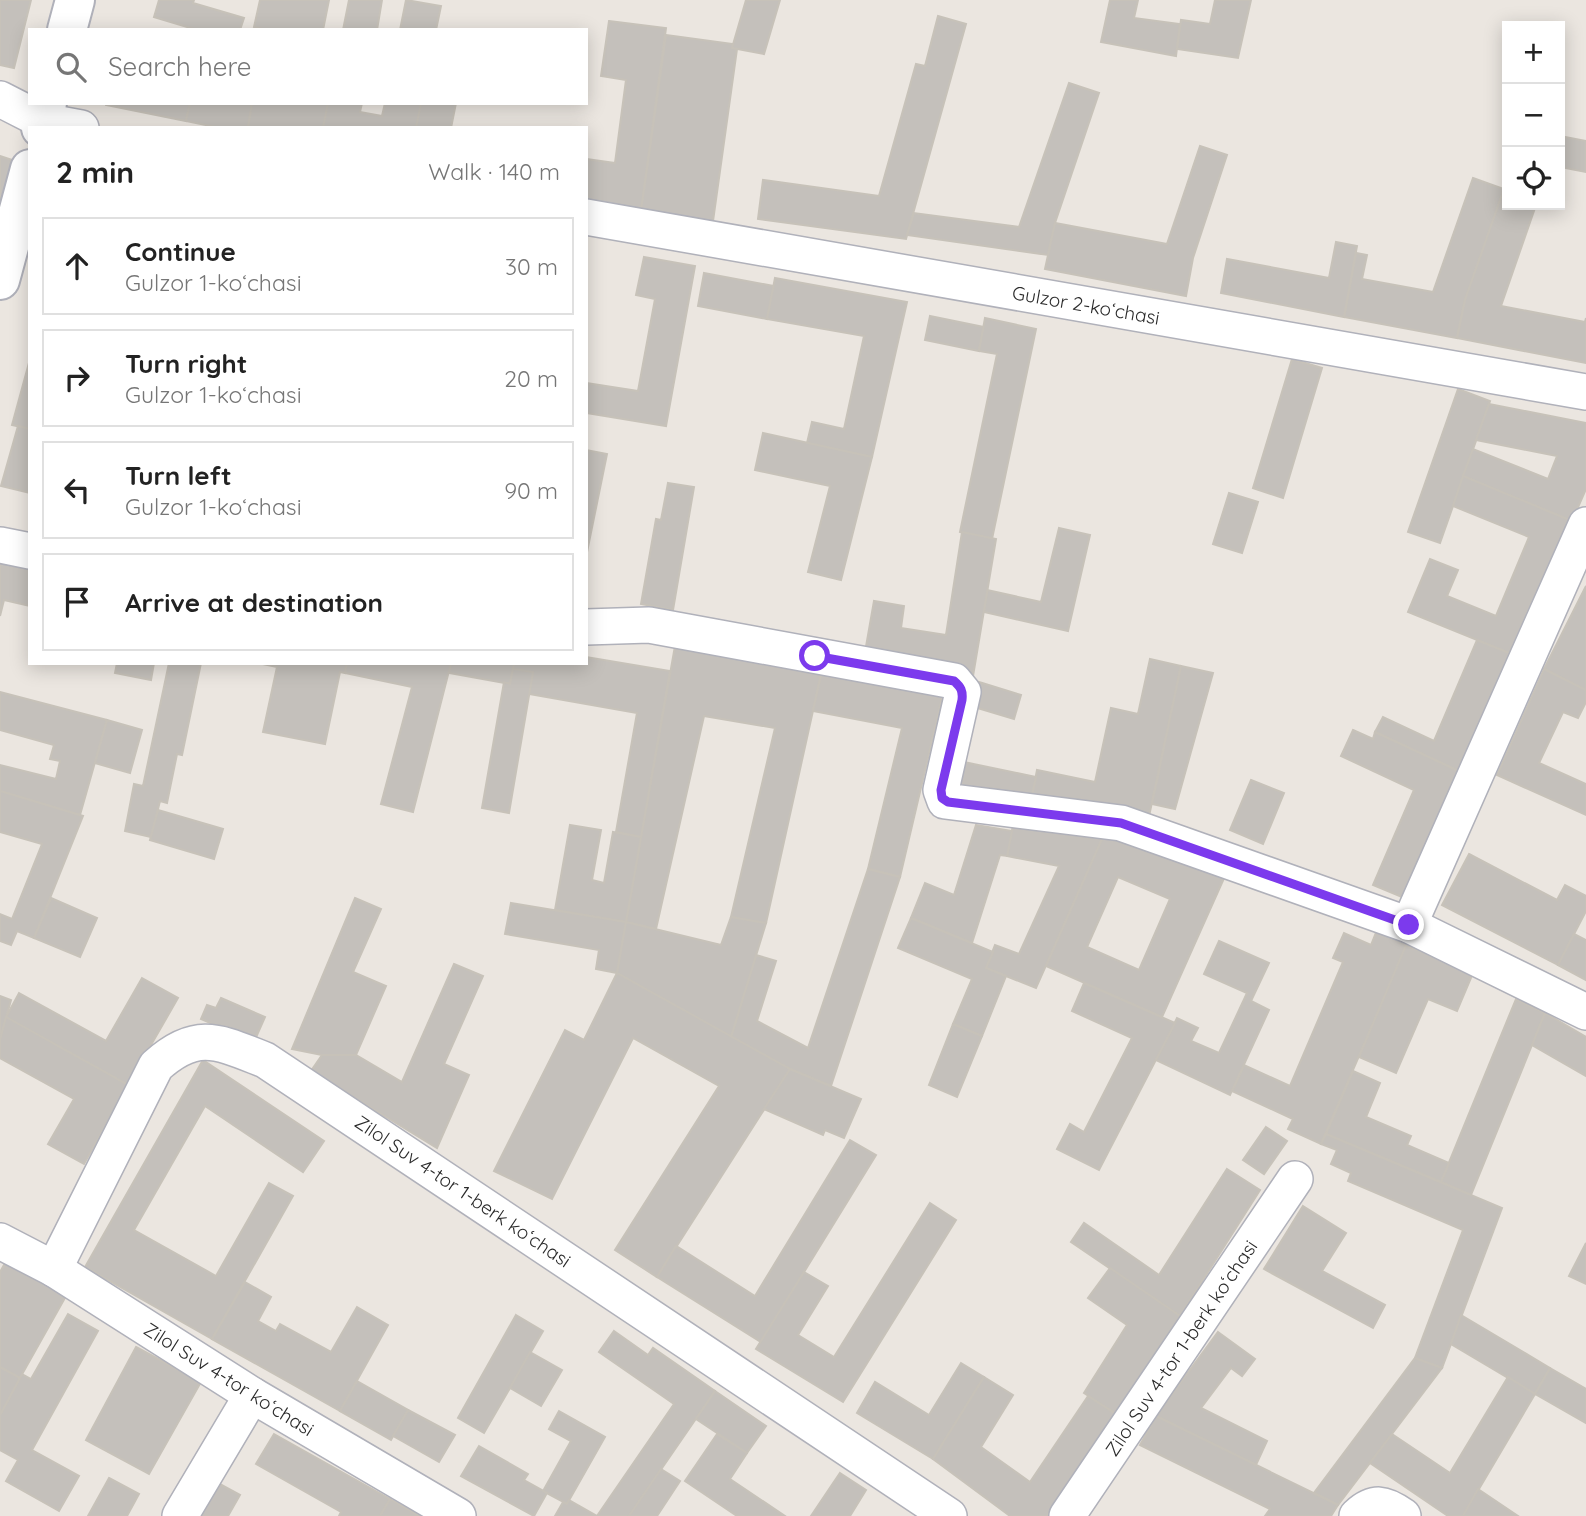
<!DOCTYPE html>
<meta charset="utf-8">
<style>
:root{--surface:#fff;--page:#f6f6f6;--text:#222;--muted:#767676;--line:#e0e0e0}
body{margin:0;font-family:Quicksand,sans-serif;background:var(--page);color:var(--text)}
.controls{position:absolute;right:21px;top:21px;display:grid;overflow:hidden;border-radius:0px;box-shadow:0 4px 18px #0003}
.controls button{width:63px;height:63px;display:grid;place-items:center;padding:0;border:0;border-bottom:2px solid var(--line);background:var(--surface);color:var(--text);font:35px sans-serif}
.stop{position:absolute;width:21px;height:21px;margin:-16px;border:5px solid #7c3aed;border-radius:50%;background:#fff}
.stop.end{background:#7c3aed;border-color:#fff;box-shadow:0 2px 7px #0008}
.list{margin:0;padding:0;list-style:none}
h2{display:flex;justify-content:space-between;align-items:center;height:91px;margin:0;padding:0 28px;font-size:30px}
h2 small{font-size:23px;font-weight:400;color:var(--muted)}
.list li{display:grid;grid-template-columns:46px 1fr auto;gap:21px;align-items:center;box-sizing:border-box;height:98px;margin:0 14px 14px;padding:0 14px;border:2px solid var(--line);border-radius:0px}
.list b{display:block;font-size:26px;white-space:nowrap}
.list p{margin:0;font-size:23px;white-space:nowrap;color:var(--muted)}
.list em{font-size:23px;font-style:normal;color:var(--muted)}
.icon{flex:none;width:38px;height:38px;fill:none;stroke:currentColor;stroke-width:2;stroke-linecap:round;stroke-linejoin:round}
.map{position:relative;flex:none;width:1586px;height:1516px;overflow:hidden}
.search{position:absolute;background:var(--surface);box-shadow:0 4px 18px #0003;left:28px;top:28px;width:560px;height:77px;display:flex;align-items:center;gap:18px;box-sizing:border-box;padding:0 24px;border-radius:0px;color:var(--muted);font-size:26px}
.panel{position:absolute;background:var(--surface);box-shadow:0 4px 18px #0003;left:28px;top:126px;width:560px;height:539px;border-radius:0px}
.map>svg:first-child{display:block}
</style>
<div class="map">
<svg width="1586" height="1516" viewBox="0 0 1586 1516">
<rect width="100%" height="100%" fill="#ebe6e0"/>
<g fill="#c4c0bb" stroke="#c7c2b9" stroke-width="2" fill-rule="evenodd">
<path d="M0,0H31L14,68L0,65Z"/>
<path d="M159,0H194L193,3L244,18L240,30H197L154,17Z"/>
<path d="M260,0H329L323,30H266L254,27Z"/>
<path d="M349,0H382L377,30H343Z"/>
<path d="M406,0L441,6L436,30H400Z"/>
<path d="M746,0H780L764,54L732,48Z"/>
<path d="M1110,0H1138L1134,18L1180,24L1176,56L1101,42Z"/>
<path d="M1215,0H1251L1238,58L1177,49L1181,20L1210,24Z"/>
<path d="M938,16L966,24L906,239L758,219L763,180L879,196L916,64L925,66Z"/>
<path d="M609,21L666,28L641,211L586,203V159L615,163L626,80L601,76Z"/>
<path d="M666,35L733,44L732,48L737,49L713,221L641,211Z"/>
<path d="M1069,83L1099,93L1055,223L1048,255L907,235L914,213L1019,227Z"/>
<path d="M106,103H190L186,121L106,105Z"/>
<path d="M190,103H252L248,128H220L186,121Z"/>
<path d="M252,103H328L323,128H248Z"/>
<path d="M328,103H362L360,112L382,116L385,103H421L416,128H323Z"/>
<path d="M421,103H456L451,128H416Z"/>
<path d="M1560,136L1586,141V172L1560,167Z"/>
<path d="M1200,146L1227,155L1193,258L1186,296L1045,269L1055,223L1167,244Z"/>
<path d="M0,156L18,162L0,217Z"/>
<path d="M1473,178L1504,189L1465,300L1457,338L1344,317L1356,253L1367,255L1362,279L1433,292Z"/>
<path d="M1504,189L1507,190V205H1536L1501,306L1585,322L1586,318V363L1457,338L1465,300Z"/>
<path d="M1336,242L1357,246L1344,317L1221,293L1227,259L1329,278Z"/>
<path d="M644,257L695,266L666,426L586,413V383L638,391L655,299L636,295Z"/>
<path d="M704,273L774,286L767,319L698,306Z"/>
<path d="M775,278L907,302L872,457L807,443L812,422L844,429L864,336L767,319Z"/>
<path d="M930,316L984,327L979,351L925,340Z"/>
<path d="M985,318L1036,329L992,539L960,532L997,354L979,351Z"/>
<path d="M30,359V429L12,425Z"/>
<path d="M1292,359L1322,368L1283,498L1253,488Z"/>
<path d="M1458,389L1490,401L1440,543L1408,532Z"/>
<path d="M1489,404L1586,423V489L1572,521L1463,476L1473,449L1548,479L1557,456L1476,440Z"/>
<path d="M18,426L30,429V493L1,486Z"/>
<path d="M763,433L872,457L841,580L808,572L830,486L755,470Z"/>
<path d="M586,450L607,454L586,557Z"/>
<path d="M1463,476L1572,521L1514,655L1408,612L1430,559L1458,570L1447,596L1496,616L1529,537L1453,506Z"/>
<path d="M668,483L694,487L673,610L641,604L656,519L661,520Z"/>
<path d="M1229,493L1258,502L1242,553L1213,544Z"/>
<path d="M1059,528L1090,535L1068,631L984,612L987,590L1041,602Z"/>
<path d="M962,532L996,539L973,676L864,658L874,601L904,606L901,628L946,635Z"/>
<path d="M0,562L30,568V606L4,600L0,616Z"/>
<path d="M1586,586V690L1544,669Z"/>
<path d="M1477,640L1514,655L1463,773L1375,732L1383,717L1434,741Z"/>
<path d="M675,646L822,670L766,923L731,917L775,728L704,716L656,929L626,922Z"/>
<path d="M586,657L670,671L641,837L616,832L637,713L529,694L533,672L513,669L514,663H586Z"/>
<path d="M1150,659L1181,666L1148,821L1032,796L1037,770L1095,782L1111,708L1138,714Z"/>
<path d="M117,663H154L151,680L115,673Z"/>
<path d="M169,663H201L182,755L177,754L167,803L160,801L151,837L125,831L134,784L143,786Z"/>
<path d="M258,663H347L345,673L340,672L325,744L263,732L277,667Z"/>
<path d="M347,663H451L413,812L381,804L412,687L345,673Z"/>
<path d="M451,663H514L510,684L449,673Z"/>
<path d="M1181,666L1213,673L1175,809L1152,804Z"/>
<path d="M513,669L533,672L509,813L482,808L504,682L510,684Z"/>
<path d="M1544,669L1586,690V702L1578,718L1563,712L1539,763L1586,784V815L1497,775Z"/>
<path d="M822,670L943,694L900,877L868,869L902,728L813,711Z"/>
<path d="M979,682L1021,695L1014,719L971,706Z"/>
<path d="M0,692L107,720L80,815L0,791V765L56,779L60,761L50,759L54,745L0,730Z"/>
<path d="M107,720L142,730L130,773L95,763Z"/>
<path d="M1353,730L1373,739L1375,732L1463,773L1409,900L1373,885L1414,790L1341,756Z"/>
<path d="M964,762L1036,777L1030,804L958,789Z"/>
<path d="M1251,780L1284,793L1263,844L1230,830Z"/>
<path d="M0,791L83,816L34,938L17,931L11,945L0,941V914L12,919L42,844L0,832Z"/>
<path d="M158,810L223,829L214,859L150,840Z"/>
<path d="M1014,820L1103,837L1036,988L986,968L995,945L1019,954L1059,866L1007,856Z"/>
<path d="M570,825L601,830L592,880L604,883L613,832L641,837L626,922L555,910Z"/>
<path d="M976,825L1012,831L1007,856L1000,855L972,943L911,918L925,883L954,895Z"/>
<path d="M1105,832L1225,876L1162,1017L1046,966ZM1118,877L1170,899L1139,970L1087,947Z"/>
<path d="M1469,854L1557,900L1565,885L1586,896V911L1558,965L1442,905Z"/>
<path d="M868,869L900,877L831,1086L790,1069L731,1037L756,955L776,961L757,1021L808,1048Z"/>
<path d="M51,898L97,918L80,957L34,938Z"/>
<path d="M355,898L381,909L353,972L386,986L356,1055H322L292,1049Z"/>
<path d="M511,903L626,922L617,973L596,969L599,950L505,934Z"/>
<path d="M731,917L766,923L731,1037L617,973L626,922L721,945Z"/>
<path d="M911,918L993,952L986,968L1006,976L982,1036L953,1024L972,979L898,948Z"/>
<path d="M1379,925L1410,938L1321,1144L1288,1129L1293,1119L1232,1091L1244,1065L1290,1086L1343,962L1333,958L1344,933L1371,945Z"/>
<path d="M1574,934L1586,940V980L1558,965Z"/>
<path d="M1219,941L1269,963L1251,1001L1269,1010L1230,1095L1156,1060L1177,1018L1198,1028L1191,1041L1219,1053L1247,993L1204,974Z"/>
<path d="M1406,945L1473,973L1457,1011L1428,999L1396,1073L1359,1057Z"/>
<path d="M454,964L483,976L444,1064L469,1075L437,1148L311,1071L322,1055H356L402,1082Z"/>
<path d="M617,973L790,1069L657,1277L615,1250L719,1086L633,1038L552,1199L494,1171L565,1030L584,1040Z"/>
<path d="M142,978L178,998L128,1085L6,1017L19,993L106,1041Z"/>
<path d="M1084,983L1175,1023L1099,1170L1057,1149L1070,1124L1084,1132L1132,1038L1072,1011Z"/>
<path d="M0,996L11,1000L0,1040Z"/>
<path d="M221,998L265,1017L254,1042L201,1019L207,1005L216,1008Z"/>
<path d="M1516,999L1545,1013L1471,1195L1441,1182Z"/>
<path d="M1545,1013L1586,1037V1076L1532,1045Z"/>
<path d="M6,1017L128,1085L84,1164L48,1144L74,1099L0,1058V1040Z"/>
<path d="M953,1024L982,1036L957,1097L929,1085Z"/>
<path d="M203,1060L324,1141L303,1172L205,1106L134,1230L216,1276L269,1183L293,1196L212,1339L85,1267Z"/>
<path d="M790,1069L861,1099L844,1138L825,1130L823,1135L764,1109Z"/>
<path d="M1353,1071L1380,1083L1366,1117L1411,1136L1407,1145L1449,1163L1441,1182L1326,1134Z"/>
<path d="M1266,1127L1287,1141L1264,1174L1243,1160Z"/>
<path d="M1326,1134L1502,1208L1442,1368L1415,1358L1463,1230L1348,1181L1351,1173L1331,1164L1337,1150L1321,1144Z"/>
<path d="M850,1140L876,1155L761,1342L657,1277L676,1246L755,1296Z"/>
<path d="M1227,1169L1260,1190L1180,1316L1071,1242L1084,1223L1159,1275Z"/>
<path d="M930,1203L956,1220L843,1402L756,1349L804,1272L828,1286L798,1335L834,1357Z"/>
<path d="M1303,1206L1346,1233L1322,1271L1385,1305L1373,1328L1264,1269Z"/>
<path d="M1586,1243V1284L1569,1276Z"/>
<path d="M9,1256L70,1289L20,1378L0,1367V1272Z"/>
<path d="M1110,1268L1180,1316L1116,1414L1084,1393L1127,1325L1088,1298Z"/>
<path d="M245,1282L271,1297L258,1321L276,1331L280,1324L331,1352L357,1307L388,1325L340,1411L212,1339Z"/>
<path d="M68,1314L98,1331L32,1450L79,1476L59,1511L6,1481L18,1460L0,1450V1415L22,1374L31,1379Z"/>
<path d="M516,1315L543,1331L484,1433L458,1418Z"/>
<path d="M1461,1315L1550,1368L1535,1394L1451,1344Z"/>
<path d="M614,1331L648,1355L653,1348L715,1391L629,1516H597L674,1404L599,1352Z"/>
<path d="M1218,1332L1255,1359L1242,1376L1231,1368L1201,1408L1267,1441L1256,1465L1156,1416Z"/>
<path d="M136,1347L201,1382L149,1474L86,1440Z"/>
<path d="M530,1352L562,1370L541,1406L510,1388Z"/>
<path d="M1415,1358L1442,1368L1338,1505L1314,1493Z"/>
<path d="M961,1363L984,1377L933,1459L857,1413L875,1382L929,1415Z"/>
<path d="M0,1367L20,1378L0,1415Z"/>
<path d="M1550,1368L1586,1389V1423L1535,1394Z"/>
<path d="M984,1377L1013,1395L981,1447L1030,1482L1088,1396L1116,1414L1047,1516H1010L933,1459Z"/>
<path d="M1508,1377L1535,1394L1463,1516H1448L1370,1463L1392,1434L1450,1473Z"/>
<path d="M357,1381L408,1410L391,1440L340,1411Z"/>
<path d="M715,1391L766,1426L747,1453L696,1419Z"/>
<path d="M408,1410L455,1435L439,1462L393,1436Z"/>
<path d="M559,1411L605,1437L567,1504L543,1491L571,1441L549,1429Z"/>
<path d="M1156,1416L1338,1505L1331,1516H1265L1270,1509L1140,1445Z"/>
<path d="M274,1434L390,1499L380,1516H339L341,1512L256,1464Z"/>
<path d="M717,1434L747,1453L730,1479L785,1516H737L685,1481Z"/>
<path d="M479,1446L528,1474L524,1480L547,1493L534,1516L461,1476Z"/>
<path d="M661,1469L680,1481L657,1516H629Z"/>
<path d="M840,1473L866,1490L850,1516H811Z"/>
<path d="M109,1478L139,1494L127,1516H88Z"/>
<path d="M216,1482L240,1495L228,1516H198Z"/>
<path d="M1478,1489L1518,1516H1463Z"/>
<path d="M390,1499L420,1516H380Z"/>
<path d="M569,1500L597,1516H555L563,1502L567,1504Z"/>
</g>
<g fill="none" stroke-linecap="round" stroke-linejoin="round">
<g stroke="#b0b1ba" stroke-width="38">
<g id="minor">
<path d="M0,99L43,121L81,128"/>
<path d="M586,217L1586,392"/>
<path d="M0,545L30,551"/>
<path d="M586,627L649,625L954,681L963,692L941,790L945,801L1121,823L1409,925L1586,1012"/>
<path d="M1409,925L1586,525"/>
<path d="M0,1241L54,1269L252,1395L458,1516"/>
<path d="M54,1269L156,1066C197,1029 219,1042 265,1060L949,1516"/>
<path d="M180,1516L252,1395"/>
<path d="M1067,1516L1295,1179"/>
<path d="M1357,1516C1374,1500 1385,1503 1403,1516"/>
</g>
</g>
<g stroke="#b0b1ba" stroke-width="42">
<g id="secondary">
<path d="M67,30L75,0"/>
<path d="M41,128L47,103"/>
<path d="M0,280L30,169"/>
</g>
</g>
<use href="#minor" stroke="#fff" stroke-width="35"/>
<use href="#secondary" stroke="#fff" stroke-width="38"/>
</g>
<g fill="none" stroke-linecap="round" stroke-linejoin="round">
<path stroke="#7c3aed" stroke-width="9" d="M815,656L954,681C961,687 963,691 962,700L941,790L942,798L948,802L1121,823L1409,925"/>
</g>
<g text-anchor="middle" dominant-baseline="central" stroke-width="5" stroke-linejoin="round" paint-order="stroke">
<g font-size="19" fill="#2b2b2b" stroke="#fff">
<text transform="translate(1086 305) rotate(10)">Gulzor 2-koʻchasi</text>
<text transform="translate(463 1191) rotate(34)">Zilol Suv 4-tor 1-berk koʻchasi</text>
<text transform="translate(1181 1348) rotate(-56)">Zilol Suv 4-tor 1-berk koʻchasi</text>
<text transform="translate(229 1379) rotate(32)">Zilol Suv 4-tor koʻchasi</text>
</g>
</g>
</svg>
<div class="controls">
<button>+</button>
<button>−</button>
<button><svg class="icon" aria-label="locate" viewBox="0 0 24 24"><circle cx="12" cy="12" r="6"/><path d="M12 2v4M12 18v4M2 12h4M18 12h4"/></svg></button>
</div>
<div class="stop" style="left:815px;top:656px"></div>
<div class="stop end" style="left:1409px;top:925px"></div>
<div class="search"><svg class="icon" aria-label="search" viewBox="0 0 24 24"><circle cx="10" cy="10" r="6"/><path d="M15 15l6 6"/></svg>Search here</div>
<section class="panel">
<h2>2 min<small>Walk · 140 m</small></h2>
<ul class="list">
<li><svg class="icon" aria-label="ahead" viewBox="0 0 24 24"><path d="M12 20V5M6 11l6-6 6 6"/></svg><div><b>Continue</b><p>Gulzor 1-koʻchasi</p></div><em>30 m</em></li>
<li><svg class="icon" aria-label="right" viewBox="0 0 24 24"><path d="M7 20v-9h11M14 6l5 5-5 5"/></svg><div><b>Turn right</b><p>Gulzor 1-koʻchasi</p></div><em>20 m</em></li>
<li><svg class="icon" aria-label="left" viewBox="0 0 24 24"><path d="M17 20v-9H6M10 6l-5 5 5 5"/></svg><div><b>Turn left</b><p>Gulzor 1-koʻchasi</p></div><em>90 m</em></li>
<li><svg class="icon" aria-label="arrive" viewBox="0 0 24 24"><path d="M6 21V4h12l-3 4 3 4H6"/></svg><div><b>Arrive at destination</b></div></li>
</ul>
</section>
</div>
